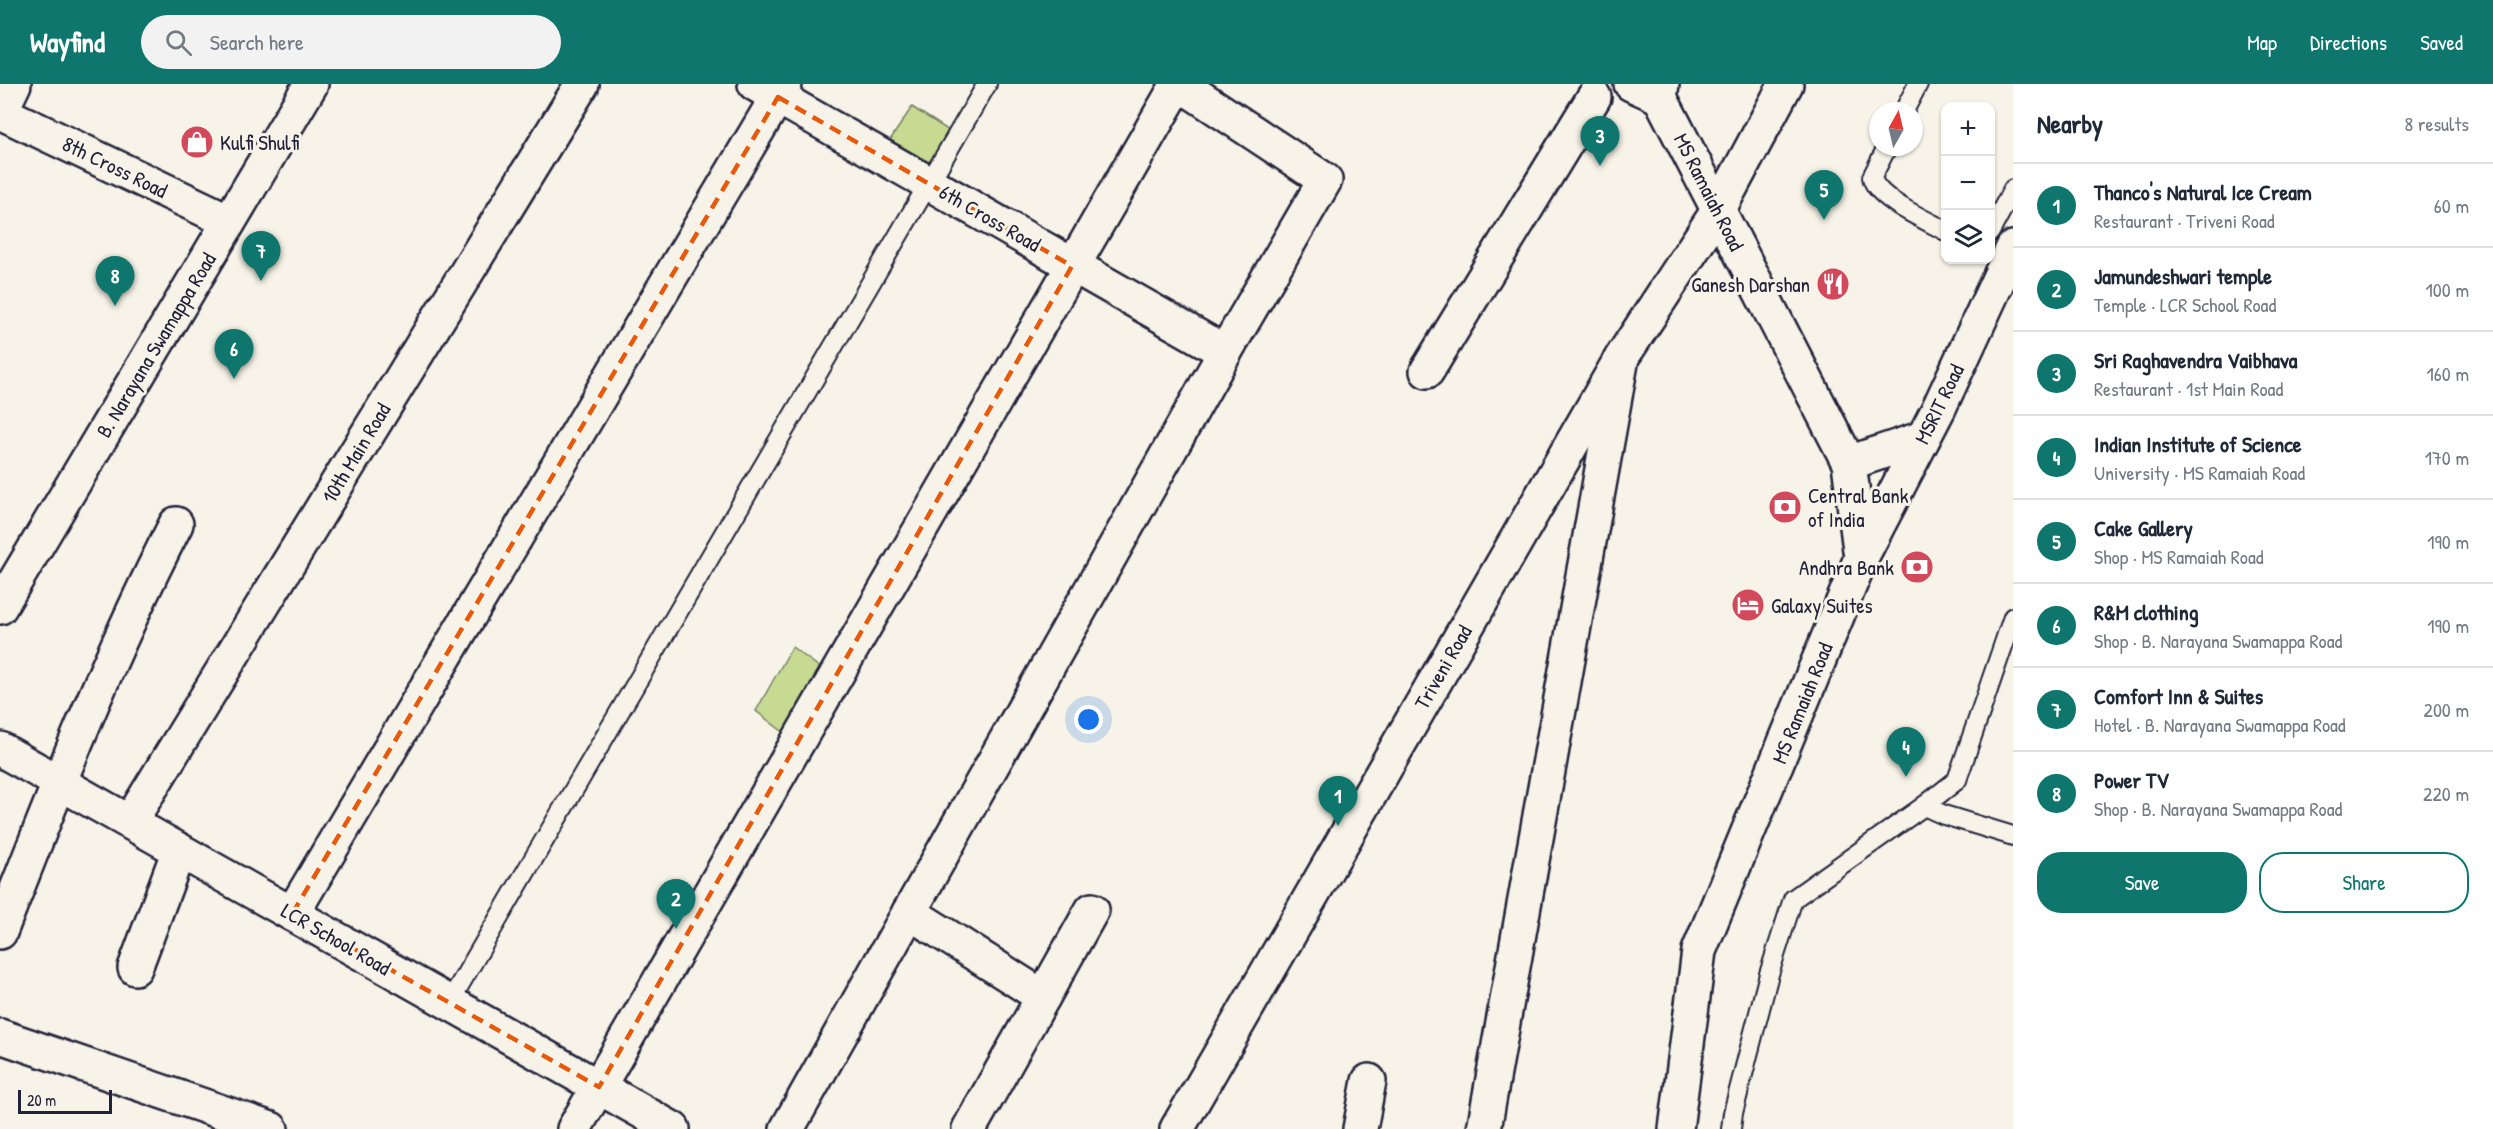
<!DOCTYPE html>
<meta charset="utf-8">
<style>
:root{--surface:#fff;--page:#f2f2f3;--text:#1f2937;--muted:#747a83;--line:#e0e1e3;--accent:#0f766e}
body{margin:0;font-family:"Patrick Hand",sans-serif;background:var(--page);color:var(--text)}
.controls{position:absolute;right:18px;top:18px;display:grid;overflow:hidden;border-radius:12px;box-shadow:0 2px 4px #0004}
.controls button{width:54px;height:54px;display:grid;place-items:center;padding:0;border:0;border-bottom:2px solid var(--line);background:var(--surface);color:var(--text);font:30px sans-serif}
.compass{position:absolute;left:1869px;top:18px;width:54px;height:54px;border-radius:50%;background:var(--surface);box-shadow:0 2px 4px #0004;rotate:8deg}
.scale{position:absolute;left:18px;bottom:15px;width:94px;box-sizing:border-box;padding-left:6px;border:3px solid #22223b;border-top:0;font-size:16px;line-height:21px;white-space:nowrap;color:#22223b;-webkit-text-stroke:4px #f7f3e8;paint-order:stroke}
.you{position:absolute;left:1089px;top:636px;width:21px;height:21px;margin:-15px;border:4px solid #fff;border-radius:50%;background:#1a73e8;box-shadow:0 0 0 9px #1a73e833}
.badge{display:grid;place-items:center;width:39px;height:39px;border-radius:50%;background:var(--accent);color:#fff;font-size:20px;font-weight:700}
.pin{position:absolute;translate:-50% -50px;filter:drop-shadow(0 2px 3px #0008)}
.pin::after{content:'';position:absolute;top:32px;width:21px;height:18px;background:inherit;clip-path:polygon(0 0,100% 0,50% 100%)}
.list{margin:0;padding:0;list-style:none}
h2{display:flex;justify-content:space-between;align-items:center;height:78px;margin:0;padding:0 24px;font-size:26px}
h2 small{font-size:20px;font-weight:400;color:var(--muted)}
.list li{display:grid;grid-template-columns:39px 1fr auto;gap:18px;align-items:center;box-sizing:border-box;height:84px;padding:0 24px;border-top:2px solid var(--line)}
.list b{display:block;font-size:22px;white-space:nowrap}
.list p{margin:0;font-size:20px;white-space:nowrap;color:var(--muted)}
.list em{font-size:20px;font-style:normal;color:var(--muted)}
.actions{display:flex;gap:12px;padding:18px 24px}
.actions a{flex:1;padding:14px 0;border:2px solid var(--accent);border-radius:24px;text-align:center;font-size:21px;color:var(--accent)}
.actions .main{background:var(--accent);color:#fff}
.icon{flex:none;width:33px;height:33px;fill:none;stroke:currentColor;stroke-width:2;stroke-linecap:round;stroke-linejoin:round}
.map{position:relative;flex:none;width:2013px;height:1045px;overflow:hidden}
header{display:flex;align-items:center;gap:36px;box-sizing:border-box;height:84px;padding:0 30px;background:var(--accent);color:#fff}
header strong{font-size:28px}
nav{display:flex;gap:33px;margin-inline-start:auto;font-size:21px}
.search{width:420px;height:54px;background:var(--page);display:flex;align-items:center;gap:15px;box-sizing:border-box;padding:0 21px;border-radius:33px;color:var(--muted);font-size:22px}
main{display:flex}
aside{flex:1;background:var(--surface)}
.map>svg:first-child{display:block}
</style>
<header>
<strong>Wayfind</strong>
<div class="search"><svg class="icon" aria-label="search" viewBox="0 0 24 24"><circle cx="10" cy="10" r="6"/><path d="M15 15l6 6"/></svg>Search here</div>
<nav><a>Map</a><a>Directions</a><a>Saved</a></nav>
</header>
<main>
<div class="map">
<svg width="2013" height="1045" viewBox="0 0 2013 1045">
<rect width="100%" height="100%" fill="#f7f3e8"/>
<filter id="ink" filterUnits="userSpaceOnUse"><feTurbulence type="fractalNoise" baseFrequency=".0167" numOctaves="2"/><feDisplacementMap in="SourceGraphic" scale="12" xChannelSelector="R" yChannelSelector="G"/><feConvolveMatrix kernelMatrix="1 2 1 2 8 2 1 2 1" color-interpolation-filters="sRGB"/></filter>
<g filter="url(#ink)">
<g fill="#c6db91" stroke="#747e66" stroke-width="1.5">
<path d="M912,23L951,48L931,80L890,56Z"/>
<path d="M792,563L827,589L787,651L756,627Z"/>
</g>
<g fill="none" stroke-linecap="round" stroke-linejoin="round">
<g stroke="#22223b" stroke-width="22">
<g id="service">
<path d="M1904,27L1918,0"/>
<path d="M1887,63L1872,93C1876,115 1926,136 1946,147"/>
<path d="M1990,148L2013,105"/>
<path d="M1924,722L1944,731L2013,752"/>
<path d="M449,919L987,0"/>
<path d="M1731,1045L1733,1029L1769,890L1793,815L1924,722L1957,696L2013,533"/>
</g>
</g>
<g stroke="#22223b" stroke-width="38">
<g id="minor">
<path d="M755,0L1225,268"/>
<path d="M0,28L229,137"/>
<path d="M0,29L14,0"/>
<path d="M1718,127L1786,0"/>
<path d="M1427,287L1594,13"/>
<path d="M130,738L582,0"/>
<path d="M909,828L1043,913"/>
<path d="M292,830L785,0"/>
<path d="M0,848C54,710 108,572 176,440"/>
<path d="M135,884L179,766"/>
<path d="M0,952L271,1045"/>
<path d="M574,1045L1178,0"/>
<path d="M787,1045L1225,268L1325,96L1180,0"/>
<path d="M969,1045L1092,826"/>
<path d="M1360,1045L1369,997"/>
<path d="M1484,1045L1621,279"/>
</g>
</g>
<g stroke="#22223b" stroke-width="38">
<g id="tertiary">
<path d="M1849,379L1923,354"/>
<path d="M1861,474L1938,326L2013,164"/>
<path d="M0,523L311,0"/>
<path d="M0,665L673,1045"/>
<path d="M1177,1045L1622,273L1718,127"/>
</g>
</g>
<g stroke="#22223b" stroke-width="38">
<g id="secondary">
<path d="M1631,0L1660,13"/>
<path d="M1662,0L1660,13L1849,379L1861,474L1699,867L1676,1045"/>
</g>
</g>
<use href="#service" stroke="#f7f3e8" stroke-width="18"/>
<use href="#minor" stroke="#f7f3e8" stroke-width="33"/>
<use href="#tertiary" stroke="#f7f3e8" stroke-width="33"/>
<use href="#secondary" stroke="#f7f3e8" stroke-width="33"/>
</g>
</g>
<path fill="none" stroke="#e8590c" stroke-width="4.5" stroke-dasharray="12 8" stroke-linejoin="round" d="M778,13L1072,182L599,1003L292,830Z"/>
<defs>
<g id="shop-disc" transform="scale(1.725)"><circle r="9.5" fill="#d1495b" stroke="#f7f3e8"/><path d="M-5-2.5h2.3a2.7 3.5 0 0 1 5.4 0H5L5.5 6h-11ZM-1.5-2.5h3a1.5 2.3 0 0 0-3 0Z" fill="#fff"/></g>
<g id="restaurant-disc" transform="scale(1.725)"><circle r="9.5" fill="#d1495b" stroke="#f7f3e8"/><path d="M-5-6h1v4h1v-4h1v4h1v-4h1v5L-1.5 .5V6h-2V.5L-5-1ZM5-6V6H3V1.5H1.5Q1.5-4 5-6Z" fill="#fff"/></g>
<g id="bank-disc" transform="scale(1.725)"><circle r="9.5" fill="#d1495b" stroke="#f7f3e8"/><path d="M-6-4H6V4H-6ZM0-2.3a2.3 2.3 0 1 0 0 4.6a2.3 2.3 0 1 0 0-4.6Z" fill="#fff"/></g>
<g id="hotel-disc" transform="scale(1.725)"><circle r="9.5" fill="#d1495b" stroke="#f7f3e8"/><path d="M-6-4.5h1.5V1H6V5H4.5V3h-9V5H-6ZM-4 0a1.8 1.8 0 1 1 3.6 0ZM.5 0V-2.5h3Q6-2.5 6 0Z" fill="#fff"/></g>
</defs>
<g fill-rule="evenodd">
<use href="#shop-disc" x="197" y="58"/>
<use href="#restaurant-disc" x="1833" y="200"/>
<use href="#bank-disc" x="1785" y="423"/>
<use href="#bank-disc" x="1917" y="483"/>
<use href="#hotel-disc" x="1748" y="521"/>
</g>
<g text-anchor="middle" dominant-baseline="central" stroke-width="6" stroke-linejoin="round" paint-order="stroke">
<g font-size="21" fill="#22223b" stroke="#f7f3e8" text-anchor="start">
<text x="220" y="58">Kulfi Shulfi</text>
<text x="1810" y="200" text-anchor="end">Ganesh Darshan</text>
<text x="1808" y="411">Central Bank<tspan x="1808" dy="24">of India</tspan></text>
<text x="1894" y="483" text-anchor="end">Andhra Bank</text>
<text x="1771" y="521">Galaxy Suites</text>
</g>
<g font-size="21" fill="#22223b" stroke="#f7f3e8">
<text transform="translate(115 83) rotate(26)">8th Cross Road</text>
<text transform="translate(1709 108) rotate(63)">MS Ramaiah Road</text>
<text transform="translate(990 134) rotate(30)">6th Cross Road</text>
<text transform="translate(156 261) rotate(-59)">B. Narayana Swamappa Road</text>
<text transform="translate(1939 320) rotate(-64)">MSRIT Road</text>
<text transform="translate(356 369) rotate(-59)">10th Main Road</text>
<text transform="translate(1443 583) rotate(-60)">Triveni Road</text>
<text transform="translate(1802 619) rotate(-68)">MS Ramaiah Road</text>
<text transform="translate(336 855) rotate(30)">LCR School Road</text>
</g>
</g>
</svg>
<div class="controls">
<button>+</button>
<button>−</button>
<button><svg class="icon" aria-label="layers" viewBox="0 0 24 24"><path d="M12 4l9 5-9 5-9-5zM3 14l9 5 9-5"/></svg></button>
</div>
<svg class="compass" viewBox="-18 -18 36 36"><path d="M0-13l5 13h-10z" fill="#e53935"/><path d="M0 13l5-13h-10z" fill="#747a83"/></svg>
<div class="scale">20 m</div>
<div class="you"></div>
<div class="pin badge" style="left:1338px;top:742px">1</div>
<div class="pin badge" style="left:676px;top:845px">2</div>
<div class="pin badge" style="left:1600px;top:82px">3</div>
<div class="pin badge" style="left:1906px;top:693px">4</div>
<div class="pin badge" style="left:1824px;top:136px">5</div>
<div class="pin badge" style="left:234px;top:295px">6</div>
<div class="pin badge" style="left:261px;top:197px">7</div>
<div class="pin badge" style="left:115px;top:222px">8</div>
</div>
<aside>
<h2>Nearby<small>8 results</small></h2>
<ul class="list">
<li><span class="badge">1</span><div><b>Thanco's Natural Ice Cream</b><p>Restaurant · Triveni Road</p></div><em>60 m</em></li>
<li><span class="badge">2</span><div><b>Jamundeshwari temple</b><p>Temple · LCR School Road</p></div><em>100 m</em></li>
<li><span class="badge">3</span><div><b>Sri Raghavendra Vaibhava</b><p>Restaurant · 1st Main Road</p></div><em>160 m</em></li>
<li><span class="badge">4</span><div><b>Indian Institute of Science</b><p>University · MS Ramaiah Road</p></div><em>170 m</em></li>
<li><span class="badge">5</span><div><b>Cake Gallery</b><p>Shop · MS Ramaiah Road</p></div><em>190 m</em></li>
<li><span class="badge">6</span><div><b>R&amp;M clothing</b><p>Shop · B. Narayana Swamappa Road</p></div><em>190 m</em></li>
<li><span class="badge">7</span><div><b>Comfort Inn &amp; Suites</b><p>Hotel · B. Narayana Swamappa Road</p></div><em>200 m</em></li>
<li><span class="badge">8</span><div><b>Power TV</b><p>Shop · B. Narayana Swamappa Road</p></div><em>220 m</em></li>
</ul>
<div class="actions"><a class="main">Save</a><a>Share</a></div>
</aside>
</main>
